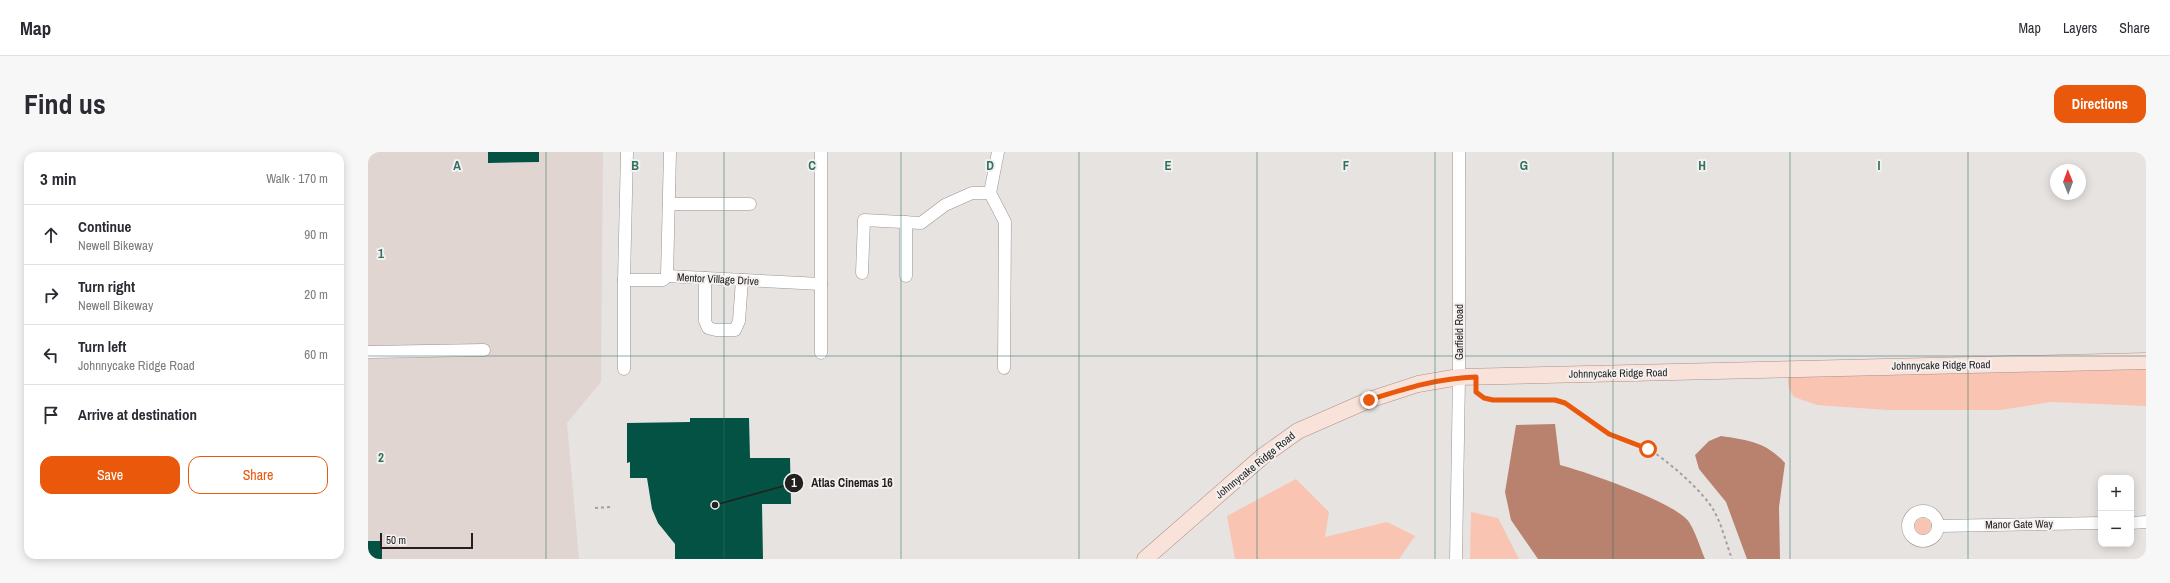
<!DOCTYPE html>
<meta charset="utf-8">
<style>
:root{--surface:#fff;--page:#f7f7f7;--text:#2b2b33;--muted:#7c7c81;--line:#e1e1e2;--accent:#ea580c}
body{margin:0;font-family:"Archivo Narrow",sans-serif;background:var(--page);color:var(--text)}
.controls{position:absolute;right:12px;bottom:12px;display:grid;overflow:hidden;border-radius:8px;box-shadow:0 2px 10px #0003}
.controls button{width:36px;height:36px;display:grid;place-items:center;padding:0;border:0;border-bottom:1px solid var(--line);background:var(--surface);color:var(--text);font:20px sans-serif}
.compass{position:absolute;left:1682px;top:12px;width:36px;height:36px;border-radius:50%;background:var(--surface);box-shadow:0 2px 10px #0003;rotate:359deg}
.scale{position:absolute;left:12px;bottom:10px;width:93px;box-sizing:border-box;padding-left:4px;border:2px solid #222120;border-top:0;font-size:11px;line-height:14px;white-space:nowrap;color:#222120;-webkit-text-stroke:3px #f4f0ef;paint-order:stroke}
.stop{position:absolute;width:12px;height:12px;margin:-9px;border:3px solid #ea580c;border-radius:50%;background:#fff}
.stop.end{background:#ea580c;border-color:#fff;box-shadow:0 1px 4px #0008}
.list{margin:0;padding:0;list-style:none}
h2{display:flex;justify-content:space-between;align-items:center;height:52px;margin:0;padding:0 16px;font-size:17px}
h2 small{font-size:13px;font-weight:400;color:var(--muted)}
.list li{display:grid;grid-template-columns:26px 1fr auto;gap:12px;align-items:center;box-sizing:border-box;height:60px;padding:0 16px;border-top:1px solid var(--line)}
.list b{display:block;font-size:15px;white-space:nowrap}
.list p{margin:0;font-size:13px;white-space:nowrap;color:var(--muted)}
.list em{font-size:13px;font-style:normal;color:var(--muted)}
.actions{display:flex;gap:8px;padding:12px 16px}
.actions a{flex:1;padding:9px 0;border:1px solid var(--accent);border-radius:12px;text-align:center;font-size:14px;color:var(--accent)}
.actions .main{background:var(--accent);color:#fff}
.icon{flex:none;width:22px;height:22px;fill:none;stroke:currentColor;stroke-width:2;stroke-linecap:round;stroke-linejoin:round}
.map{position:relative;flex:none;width:1778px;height:407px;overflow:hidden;border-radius:12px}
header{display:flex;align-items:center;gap:24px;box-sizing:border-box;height:56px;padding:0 20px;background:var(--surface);border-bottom:1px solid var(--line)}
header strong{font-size:19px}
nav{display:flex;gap:22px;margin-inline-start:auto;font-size:14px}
.intro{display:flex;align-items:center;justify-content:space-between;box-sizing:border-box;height:96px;padding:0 24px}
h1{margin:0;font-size:28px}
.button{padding:10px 18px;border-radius:12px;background:var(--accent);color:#fff;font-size:14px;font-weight:700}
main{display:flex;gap:24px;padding:0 24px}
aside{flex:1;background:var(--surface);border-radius:12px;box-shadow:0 2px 10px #0003}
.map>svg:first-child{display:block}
</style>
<header>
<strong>Map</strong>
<nav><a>Map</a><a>Layers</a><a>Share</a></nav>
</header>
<div class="intro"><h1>Find us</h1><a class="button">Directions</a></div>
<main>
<aside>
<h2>3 min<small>Walk · 170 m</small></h2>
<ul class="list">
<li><svg class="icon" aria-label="ahead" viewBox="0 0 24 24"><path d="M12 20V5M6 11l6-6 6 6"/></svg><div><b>Continue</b><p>Newell Bikeway</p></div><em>90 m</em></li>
<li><svg class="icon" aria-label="right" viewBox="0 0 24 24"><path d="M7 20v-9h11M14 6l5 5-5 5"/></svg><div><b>Turn right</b><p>Newell Bikeway</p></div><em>20 m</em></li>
<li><svg class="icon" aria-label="left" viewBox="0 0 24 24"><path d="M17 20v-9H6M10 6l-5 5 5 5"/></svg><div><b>Turn left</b><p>Johnnycake Ridge Road</p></div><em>60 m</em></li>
<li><svg class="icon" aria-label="arrive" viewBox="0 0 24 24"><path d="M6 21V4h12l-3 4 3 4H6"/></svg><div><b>Arrive at destination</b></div></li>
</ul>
<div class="actions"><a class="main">Save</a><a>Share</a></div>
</aside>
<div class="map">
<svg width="1778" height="407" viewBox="0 0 1778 407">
<rect width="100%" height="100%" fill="#e7e3e1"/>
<path fill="#e1d5d1" d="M0,0H235L233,230L199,271L211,407H0Z"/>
<g fill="#f9c4b2">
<path d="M1778,217V254L1683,250L1632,258H1519L1449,253L1426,245L1421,237L1419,221L1560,218Z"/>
<path d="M928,327L961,360L957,385L1019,370L1047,384L1031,407H867L859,364Z"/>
<path d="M1103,360L1130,366L1151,407H1102Z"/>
<circle cx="1555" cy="374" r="8"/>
</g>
<g fill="#b8826f">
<path d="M1187,272L1192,313C1218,320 1307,350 1321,370C1328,381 1332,395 1337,407H1170L1143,368L1137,340L1148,273Z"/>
<path d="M1353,284C1380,288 1398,290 1417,311L1411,355L1412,407H1379L1358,350L1331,317L1327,303L1341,289Z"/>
</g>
<g fill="#035243">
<path d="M120,0H171V10L120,11Z"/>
<path d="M322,266H381L382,306H422L423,352H394L395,407H307V392L290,371L284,357L279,326H262V310L259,311V271L322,270Z"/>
<rect x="0" y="389" width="14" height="18"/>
</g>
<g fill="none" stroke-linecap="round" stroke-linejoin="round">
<g stroke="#999594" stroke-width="13">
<g id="minor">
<path d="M259,0L256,128H295L299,124"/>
<path d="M453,0V201"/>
<path d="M622,41L630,0"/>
<path d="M301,52H382"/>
<path d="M494,121L496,68L553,71L577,53L604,41H622L637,70L636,216"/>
<path d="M299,124L453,132"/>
<path d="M299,124L302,0"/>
<path d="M538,124V70"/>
<path d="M337,126V169L340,176L348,178H367L371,169L374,128"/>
<path d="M0,200L116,198"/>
<path d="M256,217V128"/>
<circle cx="1555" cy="374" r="15"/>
<path d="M1763,371L1778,370"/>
<path d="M1570,374L1733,371"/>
<path d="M1088,407L1091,225V0"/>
</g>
</g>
<g stroke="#aa9189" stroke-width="17">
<path id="major" d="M777,407L895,304L930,279L1001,248L1050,232L1091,225L1778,209"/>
</g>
<g stroke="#a3a09f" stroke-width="2" stroke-dasharray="3 3" stroke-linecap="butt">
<path d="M1108,239C1119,257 1167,244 1187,248C1207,252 1222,272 1240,281C1253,288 1267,290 1280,297C1297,306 1337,341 1346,359C1354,373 1358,391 1364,407"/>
<path d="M227,356L242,355"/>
</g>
<use href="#minor" stroke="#fff" stroke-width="12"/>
<use href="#major" stroke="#f8e2da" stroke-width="16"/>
</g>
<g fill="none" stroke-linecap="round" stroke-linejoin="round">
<path stroke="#ea580c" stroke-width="5" d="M1001,248C1036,237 1070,226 1108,225V240L1116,246L1125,248H1187L1197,251L1241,282L1280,297"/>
</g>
<path fill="none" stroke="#307162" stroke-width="1" stroke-opacity="0.55" d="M178,0V407M356,0V407M533,0V407M711,0V407M889,0V407M1067,0V407M1245,0V407M1422,0V407M1600,0V407M0,204H1778"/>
<g text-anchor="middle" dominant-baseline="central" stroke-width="4" stroke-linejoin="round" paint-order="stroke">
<g font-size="11" fill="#222120" stroke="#f4f0ef">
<text transform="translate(350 127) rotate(3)">Mentor Village Drive</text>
<text transform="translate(1091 180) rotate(-90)">Garfield Road</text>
<text transform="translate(1573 213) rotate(-1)">Johnnycake Ridge Road</text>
<text transform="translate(1250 221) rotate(-1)">Johnnycake Ridge Road</text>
<text transform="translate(887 313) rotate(-39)">Johnnycake Ridge Road</text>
<text transform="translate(1651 372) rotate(-1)">Manor Gate Way</text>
</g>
</g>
<g font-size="13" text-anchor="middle" font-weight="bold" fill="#307162" stroke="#f4f0ef" stroke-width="4" stroke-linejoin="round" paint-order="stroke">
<text x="89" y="18">A</text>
<text x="267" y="18">B</text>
<text x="444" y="18">C</text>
<text x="622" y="18">D</text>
<text x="800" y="18">E</text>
<text x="978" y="18">F</text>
<text x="1156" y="18">G</text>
<text x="1334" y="18">H</text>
<text x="1511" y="18">I</text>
<text x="13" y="106">1</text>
<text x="13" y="310">2</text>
</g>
<path fill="none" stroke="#222120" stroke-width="1.5" d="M347 353L426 331"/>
<g fill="#222120" stroke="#f4f0ef" stroke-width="1.5">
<circle cx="347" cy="353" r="4"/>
<circle cx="426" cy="331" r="10"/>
</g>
<g font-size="12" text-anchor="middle" font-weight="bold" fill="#fff">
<text x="426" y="335">1</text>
</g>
<g font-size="12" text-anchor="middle" font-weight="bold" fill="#222120" stroke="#f4f0ef" stroke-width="4" stroke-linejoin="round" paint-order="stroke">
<text x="484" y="335">Atlas Cinemas 16</text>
</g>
</svg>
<div class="controls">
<button>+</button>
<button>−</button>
</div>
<svg class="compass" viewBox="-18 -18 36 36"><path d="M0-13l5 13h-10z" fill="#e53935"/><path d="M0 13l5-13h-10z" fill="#7c7c81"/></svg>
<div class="scale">50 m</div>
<div class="stop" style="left:1280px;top:297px"></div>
<div class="stop end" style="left:1001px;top:248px"></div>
</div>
</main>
